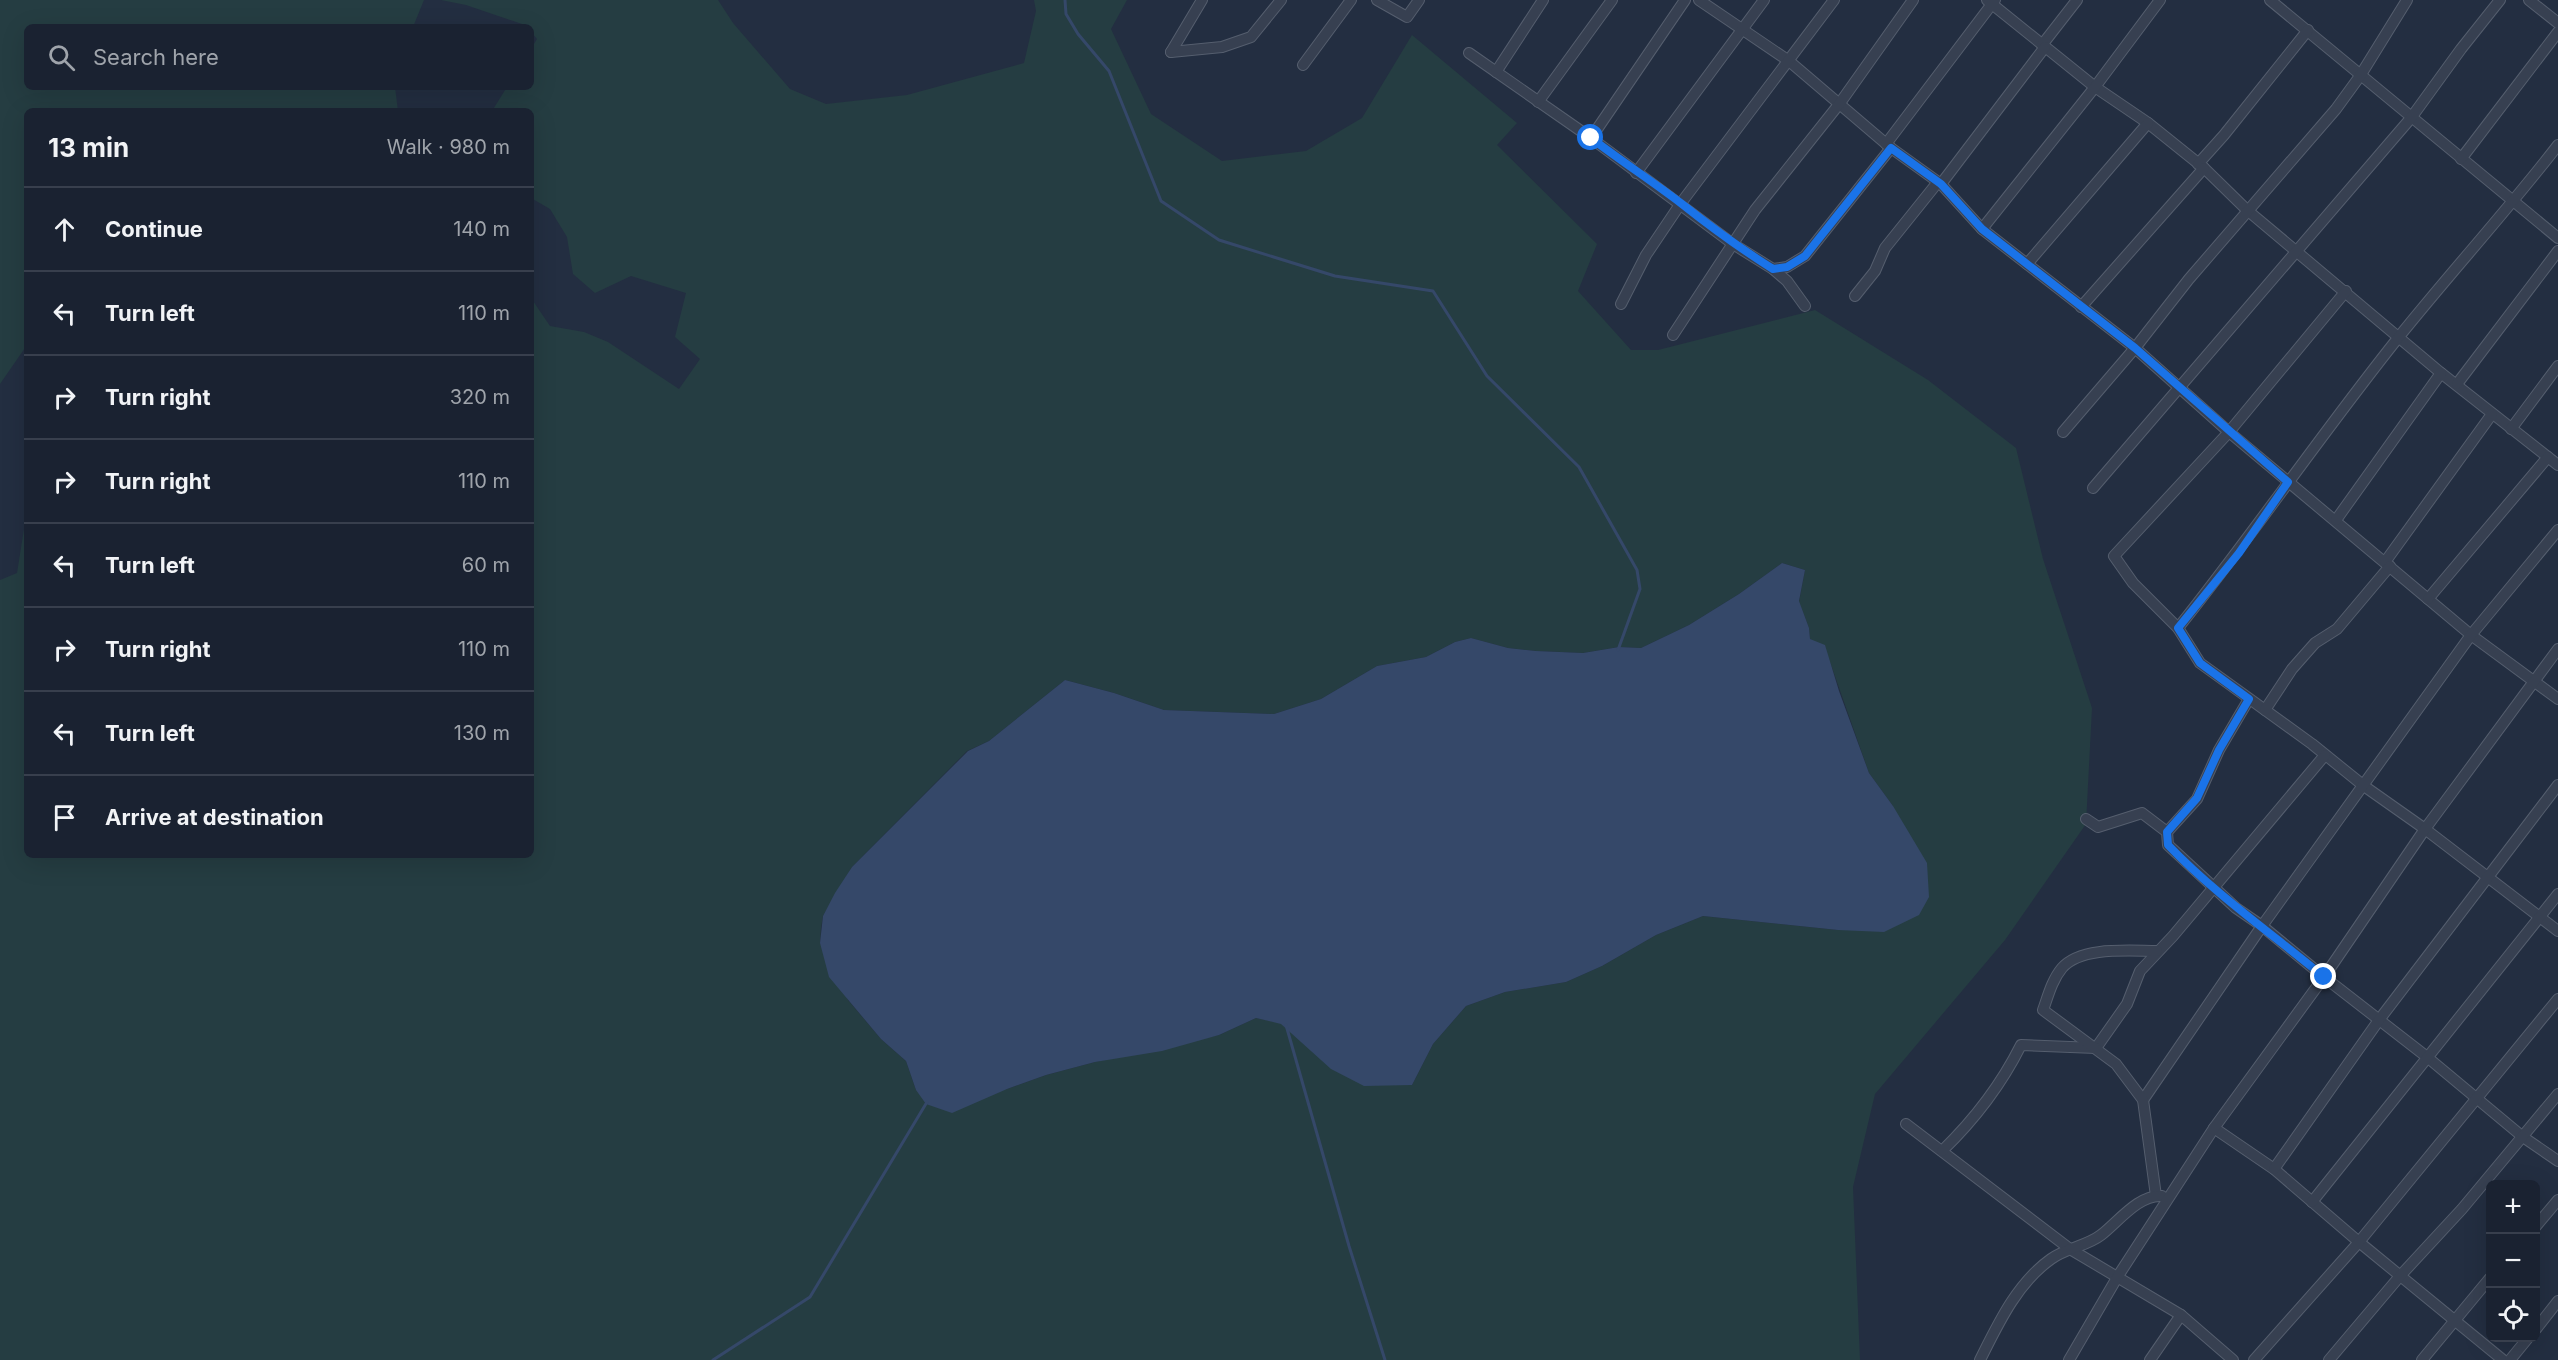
<!DOCTYPE html>
<meta charset="utf-8">
<style>
:root{--surface:#1a2231;--page:#272f3d;--text:#f1f3f6;--muted:#9fa4ab;--line:#383f4d}
body{margin:0;font-family:Inter,sans-serif;background:var(--page);color:var(--text)}
.controls{position:absolute;right:18px;bottom:18px;display:grid;overflow:hidden;border-radius:9px;box-shadow:0 6px 24px #0002}
.controls button{width:54px;height:54px;display:grid;place-items:center;padding:0;border:0;border-bottom:2px solid var(--line);background:var(--surface);color:var(--text);font:30px sans-serif}
.stop{position:absolute;width:18px;height:18px;margin:-14px;border:4px solid #1a73e8;border-radius:50%;background:#fff}
.stop.end{background:#1a73e8;border-color:#fff;box-shadow:0 2px 6px #0008}
.list{margin:0;padding:0;list-style:none}
h2{display:flex;justify-content:space-between;align-items:center;height:78px;margin:0;padding:0 24px;font-size:26px}
h2 small{font-size:20px;font-weight:400;color:var(--muted)}
.list li{display:grid;grid-template-columns:39px 1fr auto;gap:18px;align-items:center;box-sizing:border-box;height:84px;padding:0 24px;border-top:2px solid var(--line)}
.list b{display:block;font-size:22px;white-space:nowrap}
.list em{font-size:20px;font-style:normal;color:var(--muted)}
.icon{flex:none;width:33px;height:33px;fill:none;stroke:currentColor;stroke-width:2;stroke-linecap:round;stroke-linejoin:round}
.map{position:relative;flex:none;width:2558px;height:1360px;overflow:hidden}
.search{position:absolute;background:var(--surface);box-shadow:0 6px 24px #0002;left:24px;top:24px;width:510px;height:66px;display:flex;align-items:center;gap:15px;box-sizing:border-box;padding:0 21px;border-radius:9px;color:var(--muted);font-size:22px}
.panel{position:absolute;background:var(--surface);box-shadow:0 6px 24px #0002;left:24px;top:108px;width:510px;height:750px;border-radius:9px}
.map>svg:first-child{display:block}
</style>
<div class="map">
<svg width="2558" height="1360" viewBox="0 0 2558 1360">
<rect width="100%" height="100%" fill="#232e41"/>
<g fill="#253d42" fill-rule="evenodd">
<path d="M0,0H424L413,27H27V87H395L398,111H27V345L0,384Z"/>
<path d="M441,0H718L733,23L790,89L826,104L907,95L1024,63L1036,11L1034,0H1127L1111,29L1151,114L1222,161L1306,151L1362,118L1412,35L1517,123L1497,145L1597,244L1578,291L1631,350H1658L1815,310L1928,380L2016,448L2043,559L2092,708L2086,824L2005,940L1875,1094L1853,1187L1860,1360H0V580L17,573L27,510V855H531V298L550,326L584,332L608,342L679,389L700,359L675,337L686,293L631,276L595,293L573,274L567,237L550,209L531,198V111H492L507,87H531V49L537,39L531,32V27L466,5ZM1782,563L1805,570L1799,602L1809,628L1810,639L1830,662L1869,773L1893,806L1838,930L1703,916L1656,935L1602,966L1566,982L1505,992L1466,1006L1433,1044L1412,1085L1298,1038L1281,1023L1256,1018L1219,1035L1095,1062L1046,1075L1007,1089L916,1090L906,1061L881,1039L848,1000L820,943L821,928L823,916L852,867L967,751L989,741L1065,680L1114,693L1164,710L1274,714L1321,699L1377,666L1426,657L1455,642L1471,638L1508,648L1536,651L1583,653L1619,647L1641,648L1689,625L1739,594Z"/>
</g>
<path fill="#354869" d="M1782,563L1805,570L1799,601L1809,628L1810,639L1825,645L1839,691L1869,773L1893,806L1927,863L1929,897L1919,915L1884,932L1838,930L1703,916L1656,935L1602,966L1566,982L1505,992L1466,1006L1433,1044L1412,1085L1364,1086L1331,1069L1281,1024L1256,1018L1219,1035L1162,1051L1095,1062L1046,1075L1007,1089L952,1113L926,1104L916,1090L906,1061L881,1039L829,977L820,943L823,916L835,893L852,867L968,751L989,741L1065,680L1114,693L1164,710L1274,714L1321,699L1377,666L1426,657L1455,642L1471,638L1508,648L1536,651L1583,653L1619,647L1641,648L1689,625L1739,594Z"/>
<g fill="none" stroke-linecap="round" stroke-linejoin="round">
<g stroke="#354869" stroke-width="3">
<path d="M1065,0L1066,14L1078,34L1109,71L1161,201L1219,240L1335,276L1433,291L1487,376L1579,467L1637,570L1640,589L1618,650"/>
<path d="M1286,1025L1349,1246L1385,1360"/>
<path d="M713,1360L810,1297L927,1102"/>
</g>
<g stroke="#555e6e" stroke-width="12">
<g id="minor">
<path d="M1377,0L1407,17L1419,0"/>
<path d="M1699,0L1789,61L1891,148L1941,184L1982,229L2135,348L2229,432L2471,635L2558,699"/>
<path d="M1987,0L2095,87L2148,123L2204,168L2247,210L2441,373L2558,465"/>
<path d="M2270,0L2558,238"/>
<path d="M2529,0L2558,23"/>
<path d="M2042,45L2077,0"/>
<path d="M1171,52L1222,47L1251,37L1281,0"/>
<path d="M1171,52L1202,0"/>
<path d="M1469,53L1591,138L1733,244L1773,269L1787,267L1805,256L1891,148"/>
<path d="M1303,65L1351,0"/>
<path d="M1496,72L1543,0"/>
<path d="M1538,102L1612,0"/>
<path d="M1591,138L1685,0"/>
<path d="M1886,144L1995,0"/>
<path d="M2461,159L2558,32"/>
<path d="M2198,164L2224,135L2308,30"/>
<path d="M1636,173L1764,0"/>
<path d="M1941,184L2045,47"/>
<path d="M1982,229L2095,87L2160,0"/>
<path d="M2027,264L2148,123"/>
<path d="M1773,269L1787,281L1805,306"/>
<path d="M2346,291L2229,432L2114,556L2133,583L2178,628L2200,663L2312,744L2364,786L2425,829L2558,931"/>
<path d="M1855,296L1875,271L1885,248L1938,182"/>
<path d="M1621,304L1646,255L1681,203L1834,0"/>
<path d="M2081,307L2204,168"/>
<path d="M1673,335L1755,210L1840,103L1913,0"/>
<path d="M2457,384L2558,251"/>
<path d="M2511,429L2558,366"/>
<path d="M2063,432L2135,348L2189,279L2336,109L2360,76L2407,0"/>
<path d="M2093,488L2411,118L2461,49L2500,0"/>
<path d="M2336,520L2441,373"/>
<path d="M2385,562L2492,414"/>
<path d="M2428,599L2548,457"/>
<path d="M2178,628C2254,533 2322,433 2398,338C2450,273 2507,211 2558,145"/>
<path d="M2265,710L2292,669L2315,643L2337,629L2390,566"/>
<path d="M2086,819L2098,827L2142,813L2167,832L2168,845L2236,908L2262,926L2324,977L2427,1057L2523,1137L2558,1161"/>
<path d="M2167,832L2197,799L2219,750L2249,699"/>
<path d="M2096,1048L2127,1004L2140,971L2173,936L2325,755"/>
<path d="M2143,1100L2262,926L2471,635L2558,530"/>
<path d="M1906,1124L2070,1249L2181,1315L2233,1360"/>
<path d="M2214,1128L2274,1169L2359,1242L2503,1360"/>
<path d="M1942,1151C1974,1120 2001,1085 2021,1045L2096,1048"/>
<path d="M2274,1169L2379,1020L2558,785"/>
<path d="M2156,1196L2143,1100L2116,1064L2043,1010C2048,996 2052,980 2062,968C2081,946 2130,951 2157,951"/>
<path d="M2312,1202L2558,894"/>
<path d="M2536,1226L2558,1200"/>
<path d="M2536,1329L2558,1301"/>
<path d="M1980,1360C1998,1324 2017,1283 2051,1259C2066,1248 2087,1246 2101,1235C2118,1222 2139,1194 2162,1196"/>
<path d="M2069,1360L2118,1276L2214,1128L2324,977L2425,829L2558,649"/>
<path d="M2150,1360L2181,1315"/>
<path d="M2254,1360L2359,1242L2558,999"/>
<path d="M2329,1360L2400,1276L2462,1209L2558,1094"/>
<path d="M2422,1360L2490,1278"/>
<path d="M2510,1360L2528,1338"/>
</g>
</g>
<use href="#minor" stroke="#374051" stroke-width="10"/>
</g>
<g fill="none" stroke-linecap="round" stroke-linejoin="round">
<path stroke="#1a73e8" stroke-width="8" d="M1591,138C1621,161 1652,181 1682,204C1711,227 1741,249 1773,269L1787,267L1805,256L1891,148L1941,184L1982,229L2135,348L2288,482L2239,553L2178,628L2200,663L2249,699L2219,750L2197,798L2167,832L2168,845C2215,894 2271,933 2324,977"/>
</g>
</svg>
<div class="controls">
<button>+</button>
<button>−</button>
<button><svg class="icon" aria-label="locate" viewBox="0 0 24 24"><circle cx="12" cy="12" r="6"/><path d="M12 2v4M12 18v4M2 12h4M18 12h4"/></svg></button>
</div>
<div class="stop" style="left:1591px;top:138px"></div>
<div class="stop end" style="left:2324px;top:977px"></div>
<div class="search"><svg class="icon" aria-label="search" viewBox="0 0 24 24"><circle cx="10" cy="10" r="6"/><path d="M15 15l6 6"/></svg>Search here</div>
<section class="panel">
<h2>13 min<small>Walk · 980 m</small></h2>
<ul class="list">
<li><svg class="icon" aria-label="ahead" viewBox="0 0 24 24"><path d="M12 20V5M6 11l6-6 6 6"/></svg><div><b>Continue</b></div><em>140 m</em></li>
<li><svg class="icon" aria-label="left" viewBox="0 0 24 24"><path d="M17 20v-9H6M10 6l-5 5 5 5"/></svg><div><b>Turn left</b></div><em>110 m</em></li>
<li><svg class="icon" aria-label="right" viewBox="0 0 24 24"><path d="M7 20v-9h11M14 6l5 5-5 5"/></svg><div><b>Turn right</b></div><em>320 m</em></li>
<li><svg class="icon" aria-label="right" viewBox="0 0 24 24"><path d="M7 20v-9h11M14 6l5 5-5 5"/></svg><div><b>Turn right</b></div><em>110 m</em></li>
<li><svg class="icon" aria-label="left" viewBox="0 0 24 24"><path d="M17 20v-9H6M10 6l-5 5 5 5"/></svg><div><b>Turn left</b></div><em>60 m</em></li>
<li><svg class="icon" aria-label="right" viewBox="0 0 24 24"><path d="M7 20v-9h11M14 6l5 5-5 5"/></svg><div><b>Turn right</b></div><em>110 m</em></li>
<li><svg class="icon" aria-label="left" viewBox="0 0 24 24"><path d="M17 20v-9H6M10 6l-5 5 5 5"/></svg><div><b>Turn left</b></div><em>130 m</em></li>
<li><svg class="icon" aria-label="arrive" viewBox="0 0 24 24"><path d="M6 21V4h12l-3 4 3 4H6"/></svg><div><b>Arrive at destination</b></div></li>
</ul>
</section>
</div>
